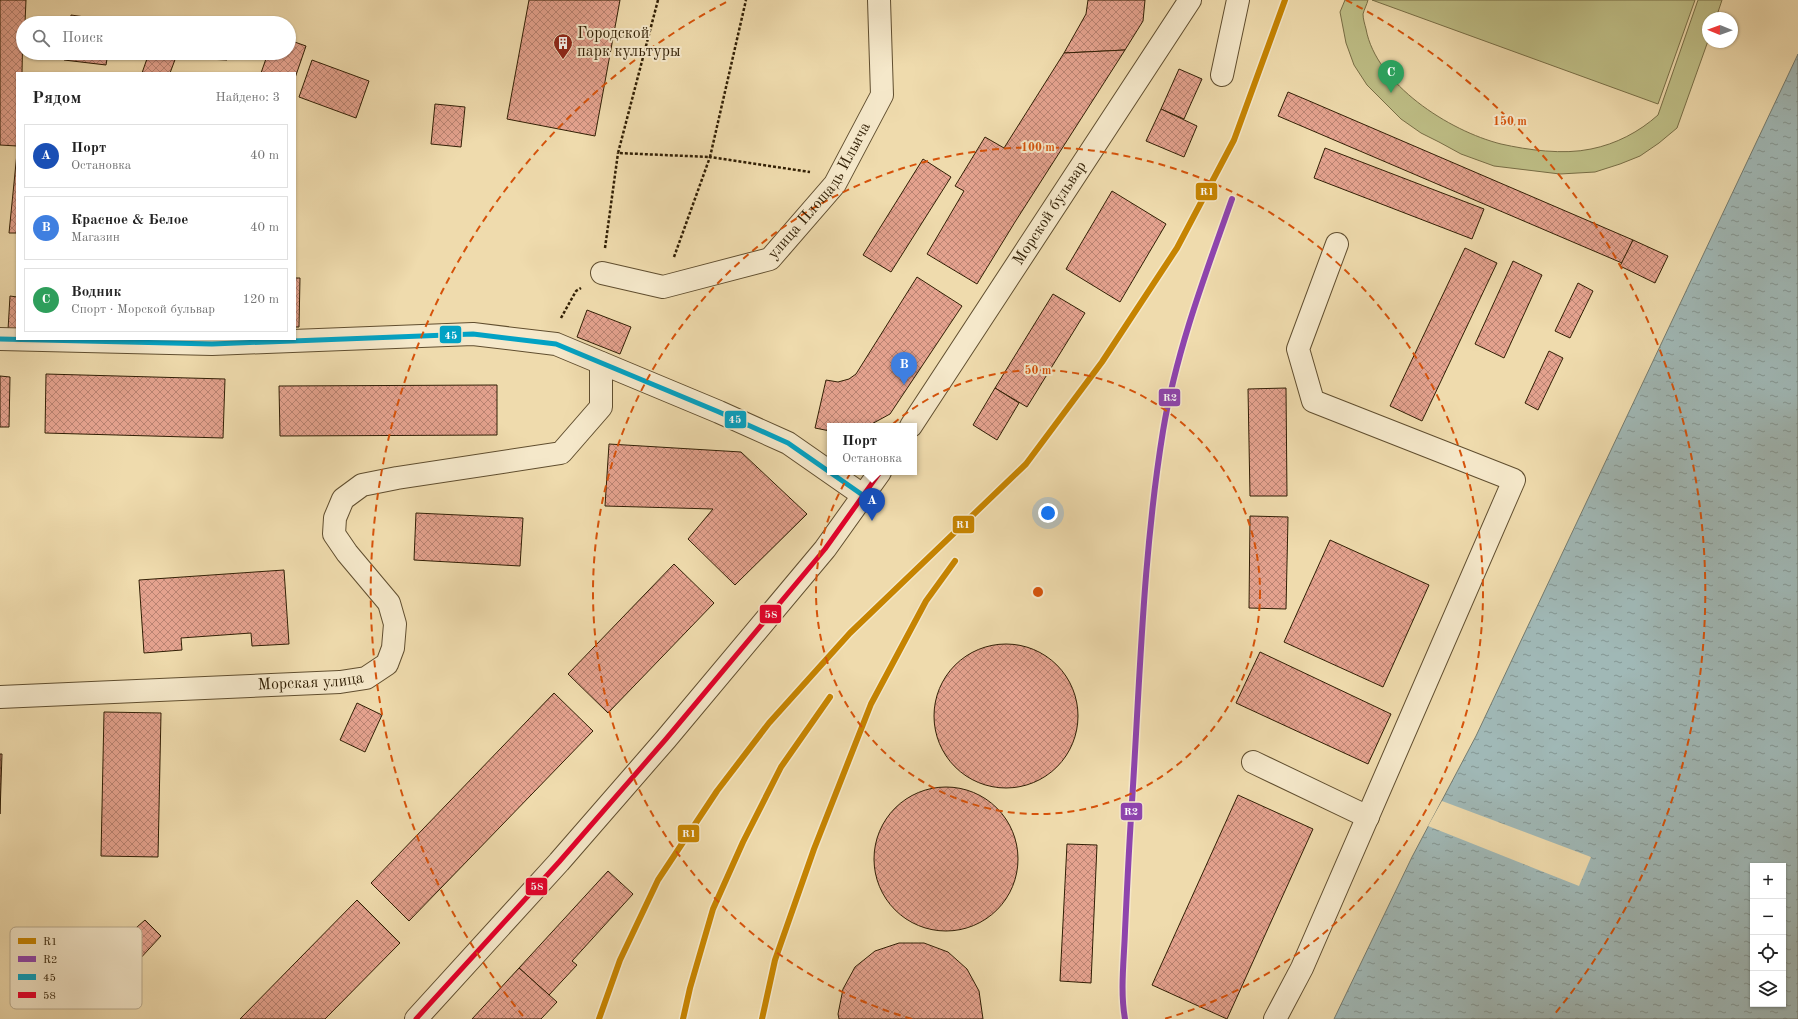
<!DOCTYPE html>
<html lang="ru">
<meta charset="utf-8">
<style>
:root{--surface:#fff;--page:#f6f6f6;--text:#222;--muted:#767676;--line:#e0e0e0;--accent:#8f2418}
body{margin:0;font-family:"Old Standard TT",serif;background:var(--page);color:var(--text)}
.controls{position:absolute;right:12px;bottom:12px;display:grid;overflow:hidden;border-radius:0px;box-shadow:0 1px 3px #0004}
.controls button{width:36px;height:36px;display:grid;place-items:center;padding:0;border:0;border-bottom:1px solid var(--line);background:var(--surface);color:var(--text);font:20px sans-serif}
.compass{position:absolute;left:1702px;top:12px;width:36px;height:36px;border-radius:50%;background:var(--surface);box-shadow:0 1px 3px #0004;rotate:271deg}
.you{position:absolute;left:1048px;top:513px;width:14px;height:14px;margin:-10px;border:3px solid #fff;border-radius:50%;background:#1a73e8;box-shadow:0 0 0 6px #1a73e833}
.badge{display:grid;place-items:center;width:26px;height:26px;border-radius:50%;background:var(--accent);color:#fff;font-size:13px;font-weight:700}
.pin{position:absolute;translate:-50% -33px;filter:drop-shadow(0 1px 2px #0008)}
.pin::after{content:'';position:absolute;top:21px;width:14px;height:12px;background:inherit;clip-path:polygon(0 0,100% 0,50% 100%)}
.popup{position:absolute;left:827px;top:423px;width:90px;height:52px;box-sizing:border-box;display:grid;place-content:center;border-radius:0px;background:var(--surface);filter:drop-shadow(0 1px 3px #0005);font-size:13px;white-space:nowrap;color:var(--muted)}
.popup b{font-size:15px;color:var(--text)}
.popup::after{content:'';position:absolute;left:50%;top:100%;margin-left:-8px;border:8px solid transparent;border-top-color:var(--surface)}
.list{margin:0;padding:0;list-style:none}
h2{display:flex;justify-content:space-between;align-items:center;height:52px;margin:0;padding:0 16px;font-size:17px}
h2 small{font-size:13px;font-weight:400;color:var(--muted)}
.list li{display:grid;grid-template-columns:26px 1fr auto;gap:12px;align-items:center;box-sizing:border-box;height:64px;margin:0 8px 8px;padding:0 8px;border:1px solid var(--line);border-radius:0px}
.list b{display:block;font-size:15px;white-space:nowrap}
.list p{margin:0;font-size:13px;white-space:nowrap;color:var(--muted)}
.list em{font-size:13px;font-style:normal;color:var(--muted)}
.icon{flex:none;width:22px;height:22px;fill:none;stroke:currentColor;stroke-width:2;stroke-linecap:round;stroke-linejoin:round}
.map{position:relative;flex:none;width:1798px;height:1019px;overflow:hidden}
.search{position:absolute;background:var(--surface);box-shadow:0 1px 3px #0004;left:16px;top:16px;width:280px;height:44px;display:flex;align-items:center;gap:10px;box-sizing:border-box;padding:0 14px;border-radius:22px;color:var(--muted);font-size:15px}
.panel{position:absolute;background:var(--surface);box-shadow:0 1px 3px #0004;left:16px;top:72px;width:280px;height:268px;border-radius:0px}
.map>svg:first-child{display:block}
</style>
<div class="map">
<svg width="1798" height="1019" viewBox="0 0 1798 1019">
<defs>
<pattern id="water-ripples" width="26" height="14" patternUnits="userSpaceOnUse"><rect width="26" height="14" fill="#a0b8b6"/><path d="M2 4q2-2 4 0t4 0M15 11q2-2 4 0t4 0" fill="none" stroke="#839592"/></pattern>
<pattern id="building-cross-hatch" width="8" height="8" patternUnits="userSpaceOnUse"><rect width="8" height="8" fill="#e4a28e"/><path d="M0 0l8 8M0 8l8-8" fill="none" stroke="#b98372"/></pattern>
</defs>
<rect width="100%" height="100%" fill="#efdbad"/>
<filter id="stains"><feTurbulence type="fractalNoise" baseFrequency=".005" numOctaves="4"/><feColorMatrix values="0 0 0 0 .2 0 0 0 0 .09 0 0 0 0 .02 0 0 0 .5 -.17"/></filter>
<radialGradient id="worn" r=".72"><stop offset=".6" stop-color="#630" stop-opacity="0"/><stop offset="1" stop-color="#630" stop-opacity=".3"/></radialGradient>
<g fill="#bebe86" stroke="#786e46">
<path d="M1345,0H1368C1367,4 1364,10 1363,14C1363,19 1365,25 1366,29C1376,84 1449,131 1501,144C1528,150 1563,155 1591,149C1616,144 1639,132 1658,115L1698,0H1722L1716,18H1708V41L1677,128L1659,143L1640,156L1620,164L1595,172L1560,174L1494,166L1461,154L1439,142L1421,133L1401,119L1367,85L1354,65L1346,43L1340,12Z"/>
<path d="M1372,0H1695L1658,104Z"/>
</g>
<path fill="url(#water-ripples)" stroke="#747b6f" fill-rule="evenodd" d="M1798,54V1019H1334L1412,857L1476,736ZM1753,866H1783V1004H1753Z"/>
<path fill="#efdbad" d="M1442,801L1591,857L1579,886L1428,826Z"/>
<g fill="url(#building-cross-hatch)" stroke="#311f05">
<path d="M0,0H26L25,23H23L22,73H17V146L0,145Z"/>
<path d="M529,0H620L595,136L507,119Z"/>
<path d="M1088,0H1145L1143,21L1125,50L1064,53L1086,14Z"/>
<path d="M71,15L113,21L112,23H70Z"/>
<path d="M289,40L306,46L295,78V73H261L268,53H289Z"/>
<path d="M1125,50L1015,222L977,284L927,254L964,191L955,186L985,137L1004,148L1064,53Z"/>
<path d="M65,53H108L106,65L64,60Z"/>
<path d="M149,53H163L176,57L170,73H142Z"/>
<path d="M187,53H227V60L187,58Z"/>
<path d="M312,60L369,81L356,118L299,97Z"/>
<path d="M1179,69L1202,79L1184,119L1161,109Z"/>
<path d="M1288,92L1307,100L1633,240L1622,263L1278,116Z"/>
<path d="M435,104L465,107L461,147L431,144Z"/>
<path d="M1161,109L1197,126L1184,157L1146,141Z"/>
<path d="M1325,148L1484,209L1472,239L1314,178Z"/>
<path d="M17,153V233H9Z"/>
<path d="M923,159L951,177L891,272L863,255Z"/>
<path d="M1112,191L1166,224L1120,302L1066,269Z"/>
<path d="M1633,240L1668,256L1655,283L1620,266Z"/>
<path d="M1465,248L1497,263L1422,421L1390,406Z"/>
<path d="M1513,261L1542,275L1504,358L1475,344Z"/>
<path d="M917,277L962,306L890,414L868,426H830V431L815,428L826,380L838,382L849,379L856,374Z"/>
<path d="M295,278H300L299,327H295Z"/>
<path d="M1578,283L1593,291L1570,338L1555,331Z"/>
<path d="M1053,294L1085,313L1027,407L995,388Z"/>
<path d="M10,296L17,297V330H8Z"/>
<path d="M587,310L631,327L620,354L577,337Z"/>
<path d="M1549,351L1563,358L1538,410L1525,403Z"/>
<path d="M46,374L225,379L223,438L45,433Z"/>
<path d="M0,376L10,377L9,427H0Z"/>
<path d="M497,385V435L280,436L279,386Z"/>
<path d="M995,388L1019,403L997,440L973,425Z"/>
<path d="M1286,388L1287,496H1250L1248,389Z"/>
<path d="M609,444L741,452L807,514L735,585L688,539L713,509L605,506Z"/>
<path d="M416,513L523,518L520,566L414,560Z"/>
<path d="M1250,516L1288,517L1286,609L1249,608Z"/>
<path d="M1330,540L1429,585L1383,687L1284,642Z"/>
<path d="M674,564L714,603L608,713L568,674Z"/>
<path d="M284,570L289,644L252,646L251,633L181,638L182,650L144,653L139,580Z"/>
<circle cx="1006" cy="716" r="72"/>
<path d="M1260,652L1391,714L1368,764L1236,703Z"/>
<path d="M554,693L593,731L409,921L371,883Z"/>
<path d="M357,703L382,715L365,752L340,740Z"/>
<path d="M104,712L161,713L158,857L101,856Z"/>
<path d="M0,754H2L0,814Z"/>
<circle cx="946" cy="859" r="72"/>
<path d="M1238,795L1313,829L1227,1019L1152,985Z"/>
<path d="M1067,844L1097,845L1091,983L1060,981Z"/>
<path d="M608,871L633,894L572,961L577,965L549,995L519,968Z"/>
<path d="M357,900L400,943L325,1019H240Z"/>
<path d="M145,920L161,936L137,962L115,951L129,934Z"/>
<path d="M899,943H924L948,952L967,969L979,991L983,1019H839L838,1014L843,989L855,967L875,951Z"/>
<path d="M519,968L557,1002L541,1019H472Z"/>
</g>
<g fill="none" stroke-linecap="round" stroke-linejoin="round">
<g stroke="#604e2f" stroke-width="24">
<g id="minor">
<path d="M1222,75L1238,0"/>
<path id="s1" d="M602,273L663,287L770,259L835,184L882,95L879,0"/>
<path d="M0,339L212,344L473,334L556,344L719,412L788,443L864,496"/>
<path id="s2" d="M911,426L1190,0"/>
<path id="s3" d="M0,697L340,682L366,678L387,664L393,648L395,624L389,603L347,553L334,534L335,518L343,499L362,485L397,478L561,453L601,407V363"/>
<path d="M1253,762L1368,817"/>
<path d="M416,1019L559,862L666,739L825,549L880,472"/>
<path d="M1275,1019L1302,968L1514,480L1313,401L1298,349L1337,244"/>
</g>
</g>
<g stroke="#311f05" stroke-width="2.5" stroke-dasharray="3 2" stroke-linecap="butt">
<path d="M658,0L618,153L710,157L746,0"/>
<path d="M605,248L618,153"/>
<path d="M674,257L710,157L810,172"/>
<path d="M561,318L576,291L581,288"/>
</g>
<use href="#minor" stroke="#f5e8ca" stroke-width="22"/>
<g stroke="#f5e8ca" stroke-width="8">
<path id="bus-1" d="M0,339L212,344L473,334L556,344L719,412L788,443L864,496"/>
</g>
<g stroke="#f5e8ca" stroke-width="8">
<path id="bus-2" d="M416,1019L559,862L666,739L825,549L880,472"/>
</g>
<use href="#bus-1" stroke="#02a2c4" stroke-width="5"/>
<use href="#bus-2" stroke="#e4002b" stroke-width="5"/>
<g stroke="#f5e8ca" stroke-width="9">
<g id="rail-1">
<path d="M599,1019L620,960L658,880L717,791L769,723L850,633L1026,464L1102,362L1177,248L1234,140L1285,0"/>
<path d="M683,1019L690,988L713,909L743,842L781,767L830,697"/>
<path d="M762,1019L775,960L814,849L871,704L926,601L955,561"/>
</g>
</g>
<g stroke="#f5e8ca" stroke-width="9">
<path id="rail-2" d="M1125,1019C1120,991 1124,960 1125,931C1127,888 1129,845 1132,802C1140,678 1143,554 1163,431C1176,352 1205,275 1232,199"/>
</g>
<use href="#rail-1" stroke="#c68401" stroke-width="6"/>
<use href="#rail-2" stroke="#8e44ad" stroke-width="6"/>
</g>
<g fill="none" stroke="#d6530b" stroke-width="2" stroke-dasharray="7 5">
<circle cx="1038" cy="592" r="222"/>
<path d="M912 1019A445 445 0 1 1 1164 1019"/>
<path d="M523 1016A667 667 0 0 1 730 0M1346 0A667 667 0 0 1 1553 1016"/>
</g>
<defs>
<g id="building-pin" transform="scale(1)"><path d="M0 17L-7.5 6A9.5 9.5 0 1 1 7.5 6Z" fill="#8f2418" stroke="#f5e8ca"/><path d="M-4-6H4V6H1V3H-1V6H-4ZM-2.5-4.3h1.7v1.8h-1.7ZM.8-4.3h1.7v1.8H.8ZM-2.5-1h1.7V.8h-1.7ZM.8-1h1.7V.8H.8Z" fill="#fff"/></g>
</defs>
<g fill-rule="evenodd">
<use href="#building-pin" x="563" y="43"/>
</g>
<g text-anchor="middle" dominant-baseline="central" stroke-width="4" stroke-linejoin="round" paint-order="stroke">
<g font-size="16" fill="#311f05" stroke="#f5e8ca" text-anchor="start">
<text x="577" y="34">Городской<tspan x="577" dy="18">парк культуры</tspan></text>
</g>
<g font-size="16" fill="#311f05" stroke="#f5e8ca">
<text stroke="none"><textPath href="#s1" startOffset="258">улица Площадь Ильича</textPath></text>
<text stroke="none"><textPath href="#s2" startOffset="254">Морской бульвар</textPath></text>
<text stroke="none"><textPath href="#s3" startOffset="311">Морская улица</textPath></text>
</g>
</g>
<rect x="10" y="927" width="132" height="82" rx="6" fill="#f5e8ca" stroke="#baac8f" stroke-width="1"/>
<rect x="18" y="938" width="18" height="6" fill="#c68401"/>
<rect x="18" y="956" width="18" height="6" fill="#8e44ad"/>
<rect x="18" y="974" width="18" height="6" fill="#02a2c4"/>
<rect x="18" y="992" width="18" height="6" fill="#e4002b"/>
<g font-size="11" fill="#311f05">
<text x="43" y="945">R1</text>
<text x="43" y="963">R2</text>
<text x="43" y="981">45</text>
<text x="43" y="999">58</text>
</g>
<circle cx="1038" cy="592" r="6" fill="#d6530b" stroke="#f5e8ca" stroke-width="2"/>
<g font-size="12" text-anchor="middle" font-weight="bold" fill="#d6530b" stroke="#f5e8ca" stroke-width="4" stroke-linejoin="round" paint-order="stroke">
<text x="1510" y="125">150 m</text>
<text x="1038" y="151">100 m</text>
<text x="1038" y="374">50 m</text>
</g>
<g stroke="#f5e8ca" stroke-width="1.5">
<rect x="1195" y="182" width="23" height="19" rx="4" fill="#c68401"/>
<rect x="439" y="325" width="23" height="19" rx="4" fill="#02a2c4"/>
<rect x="1158" y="388" width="23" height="19" rx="4" fill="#8e44ad"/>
<rect x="724" y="410" width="23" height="19" rx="4" fill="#02a2c4"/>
<rect x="952" y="515" width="23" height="19" rx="4" fill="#c68401"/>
<rect x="759" y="604" width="23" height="20" rx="4" fill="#e4002b"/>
<rect x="1120" y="802" width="23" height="19" rx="4" fill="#8e44ad"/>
<rect x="677" y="824" width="23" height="19" rx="4" fill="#c68401"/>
<rect x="525" y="877" width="23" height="19" rx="4" fill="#e4002b"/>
</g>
<g font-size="11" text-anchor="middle" font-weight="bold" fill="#fff">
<text x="1207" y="195">R1</text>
<text x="451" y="339">45</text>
<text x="1170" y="401">R2</text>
<text x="735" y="423">45</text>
<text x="963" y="528">R1</text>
<text x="771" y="618">58</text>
<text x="1131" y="815">R2</text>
<text x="689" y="837">R1</text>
<text x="537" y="890">58</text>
</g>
<rect width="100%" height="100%" filter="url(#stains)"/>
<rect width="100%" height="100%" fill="url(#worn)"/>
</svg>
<div class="controls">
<button>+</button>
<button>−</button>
<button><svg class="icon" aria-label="locate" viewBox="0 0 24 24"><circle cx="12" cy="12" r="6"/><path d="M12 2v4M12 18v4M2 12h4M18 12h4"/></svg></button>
<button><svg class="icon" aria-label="layers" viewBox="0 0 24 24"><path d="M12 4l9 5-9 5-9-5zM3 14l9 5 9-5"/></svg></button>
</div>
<svg class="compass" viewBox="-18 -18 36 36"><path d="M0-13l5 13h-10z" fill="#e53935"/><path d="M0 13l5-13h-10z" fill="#767676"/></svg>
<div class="you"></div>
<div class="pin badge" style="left:872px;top:521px;background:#1a4fb4">A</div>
<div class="popup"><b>Порт</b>Остановка</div>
<div class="pin badge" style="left:904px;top:385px;background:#3f7fe0">B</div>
<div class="pin badge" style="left:1391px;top:93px;background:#2e9e5b">C</div>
<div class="search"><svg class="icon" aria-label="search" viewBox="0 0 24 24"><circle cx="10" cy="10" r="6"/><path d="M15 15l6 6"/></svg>Поиск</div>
<section class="panel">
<h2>Рядом<small>Найдено: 3</small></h2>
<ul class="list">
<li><span class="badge" style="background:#1a4fb4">A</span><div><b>Порт</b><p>Остановка</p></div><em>40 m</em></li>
<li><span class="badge" style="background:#3f7fe0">B</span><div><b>Красное &amp; Белое</b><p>Магазин</p></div><em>40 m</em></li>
<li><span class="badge" style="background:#2e9e5b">C</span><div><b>Водник</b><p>Спорт · Морской бульвар</p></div><em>120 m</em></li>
</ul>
</section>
</div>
